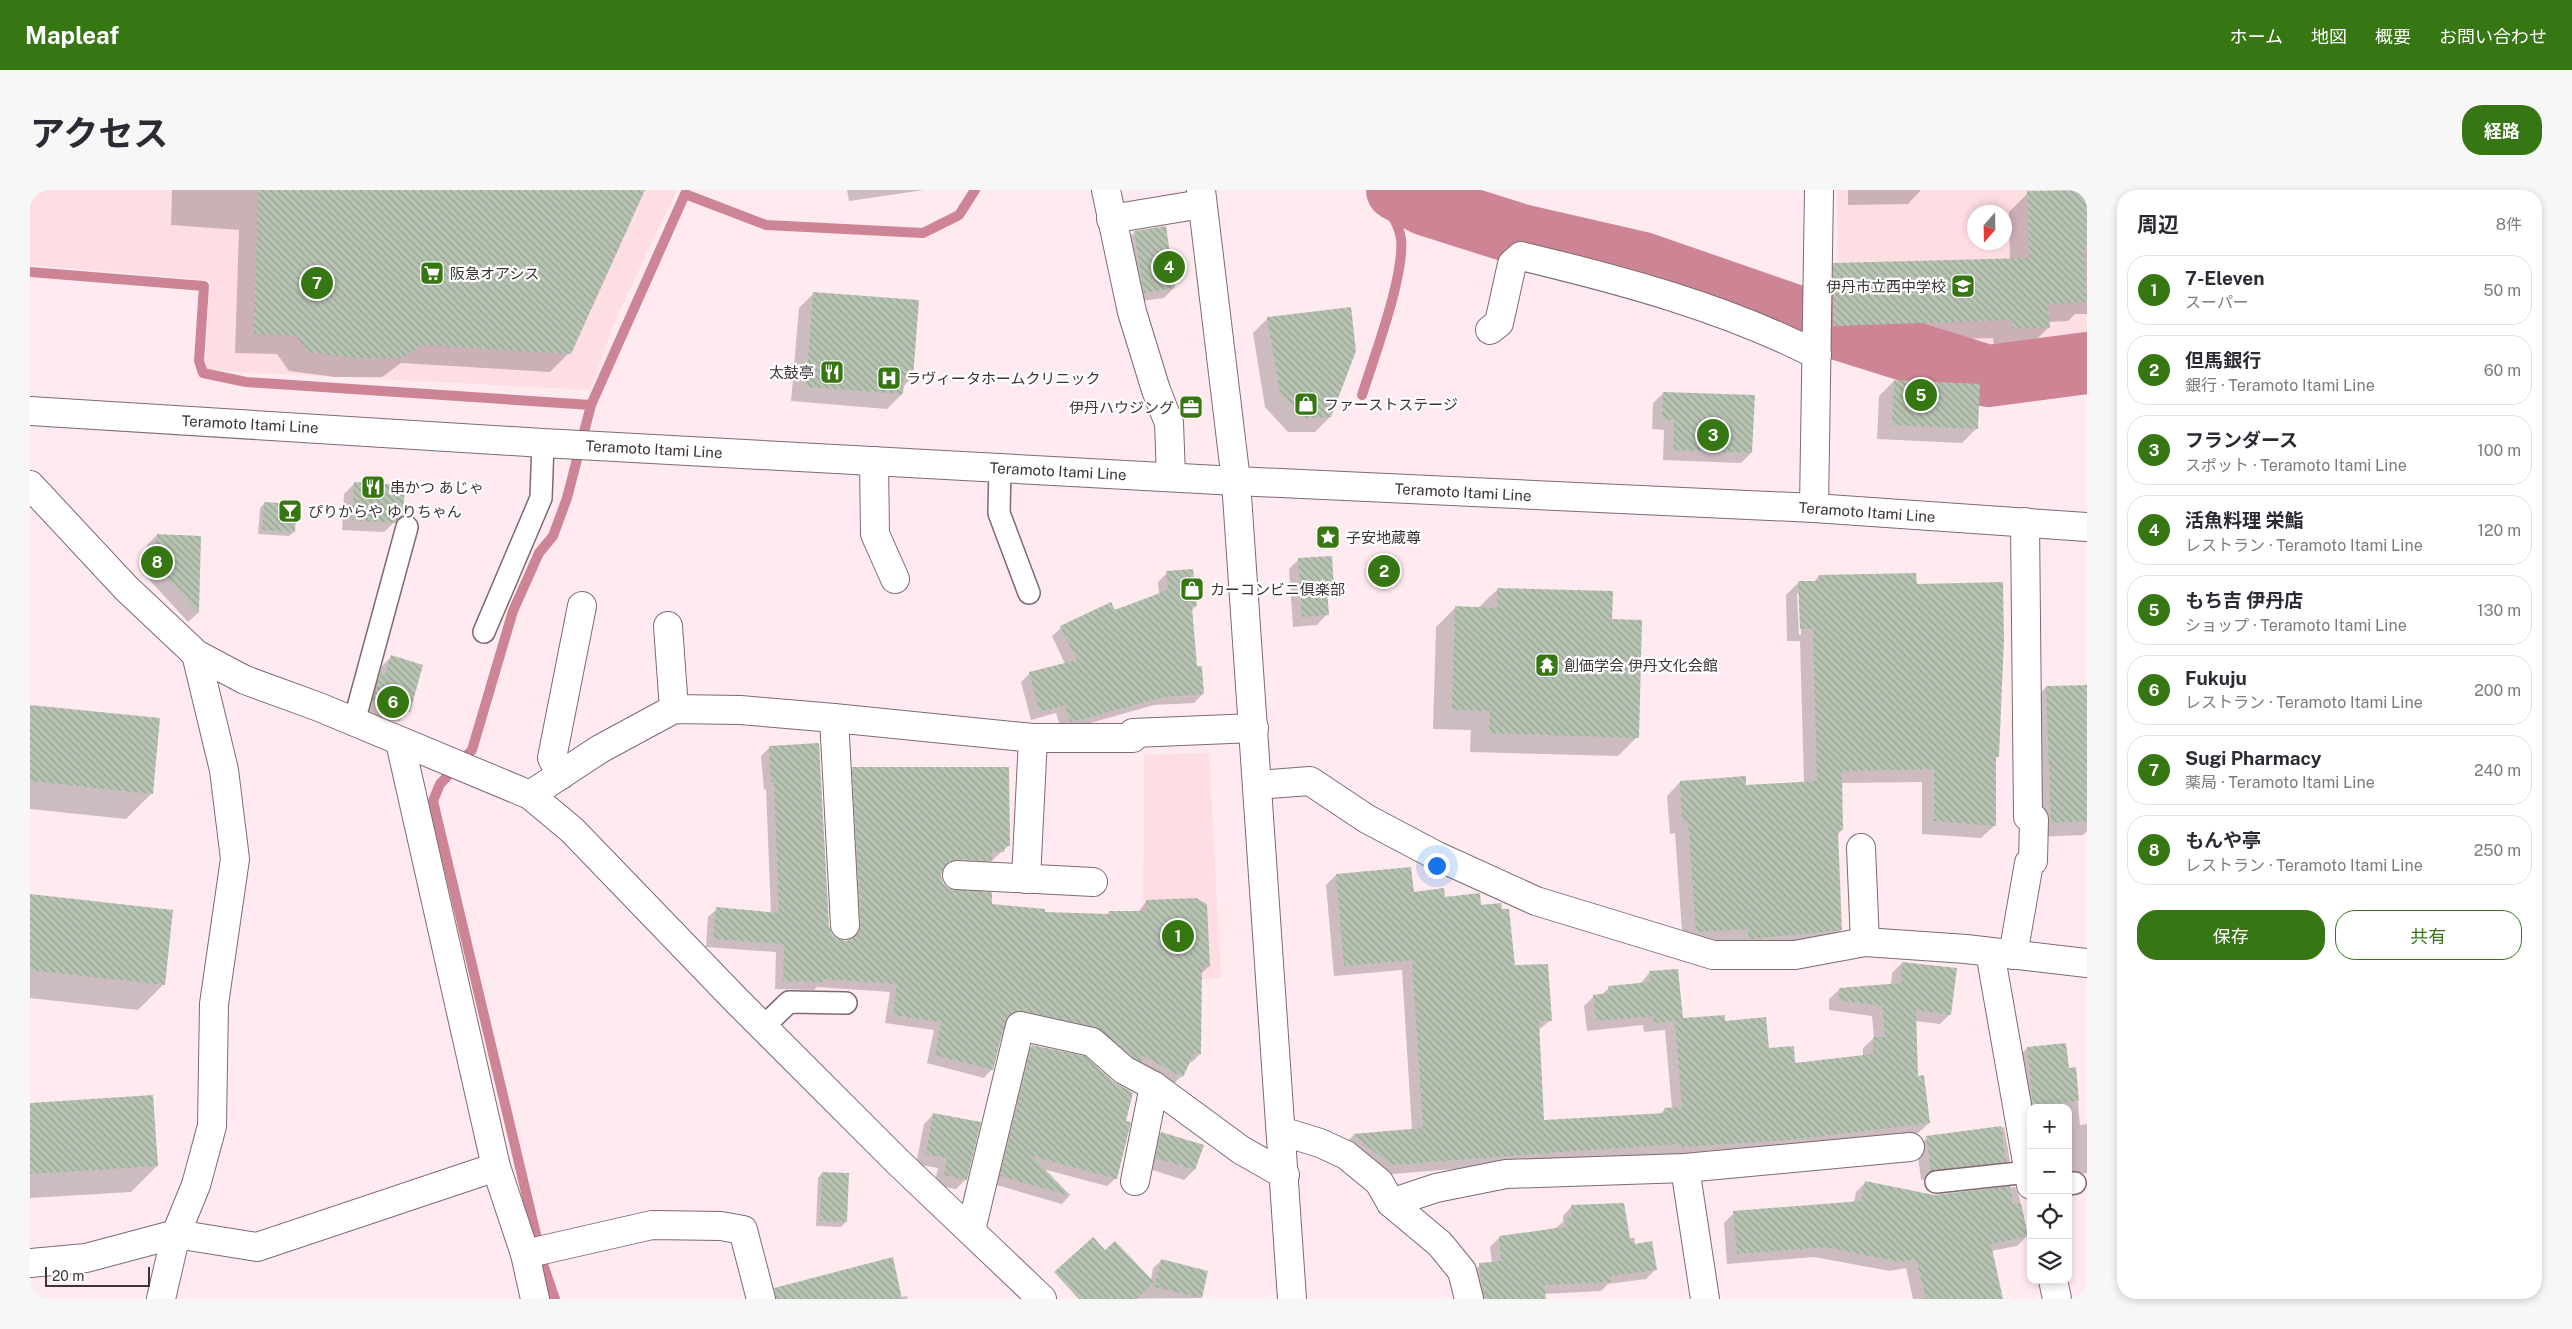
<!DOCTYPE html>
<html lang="ja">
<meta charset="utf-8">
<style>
:root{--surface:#fff;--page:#f7f7f7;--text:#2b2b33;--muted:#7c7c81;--line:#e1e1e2;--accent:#377713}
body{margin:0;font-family:"Public Sans","Noto Sans JP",sans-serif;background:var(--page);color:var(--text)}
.controls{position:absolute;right:15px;bottom:15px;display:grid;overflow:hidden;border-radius:10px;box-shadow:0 2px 8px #0003}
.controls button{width:45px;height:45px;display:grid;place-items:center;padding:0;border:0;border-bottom:1px solid var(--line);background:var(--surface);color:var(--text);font:25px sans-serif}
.compass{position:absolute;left:1937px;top:15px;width:45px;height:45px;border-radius:50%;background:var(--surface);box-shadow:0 2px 8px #0003;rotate:200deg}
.scale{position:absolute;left:15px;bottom:12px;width:105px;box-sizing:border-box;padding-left:5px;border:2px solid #3d3436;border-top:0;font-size:14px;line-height:18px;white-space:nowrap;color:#3d3436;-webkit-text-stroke:4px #fefefe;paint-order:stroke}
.you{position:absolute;left:1406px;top:675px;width:18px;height:18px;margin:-12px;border:4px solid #fff;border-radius:50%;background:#1a73e8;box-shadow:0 0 0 8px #1a73e833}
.badge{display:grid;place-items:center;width:32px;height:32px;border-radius:50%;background:var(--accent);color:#fff;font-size:16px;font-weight:700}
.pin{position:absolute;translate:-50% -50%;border:2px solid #fff;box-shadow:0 1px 5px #0006}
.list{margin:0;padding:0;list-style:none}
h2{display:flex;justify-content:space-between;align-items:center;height:65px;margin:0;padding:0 20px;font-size:21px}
h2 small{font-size:16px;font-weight:400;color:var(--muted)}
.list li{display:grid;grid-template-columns:32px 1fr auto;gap:15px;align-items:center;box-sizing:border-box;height:70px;margin:0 10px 10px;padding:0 10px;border:1px solid var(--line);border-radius:20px}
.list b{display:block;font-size:19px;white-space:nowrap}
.list p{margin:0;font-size:16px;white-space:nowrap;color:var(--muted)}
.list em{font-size:16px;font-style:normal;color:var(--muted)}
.actions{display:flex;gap:10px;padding:15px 20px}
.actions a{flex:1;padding:11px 0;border:1px solid var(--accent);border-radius:20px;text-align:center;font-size:18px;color:var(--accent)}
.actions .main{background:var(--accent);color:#fff}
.icon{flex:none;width:28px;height:28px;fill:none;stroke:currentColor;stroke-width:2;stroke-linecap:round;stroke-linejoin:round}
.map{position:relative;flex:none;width:2057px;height:1109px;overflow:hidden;border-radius:20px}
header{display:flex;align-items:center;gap:30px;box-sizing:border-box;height:70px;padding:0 25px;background:var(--accent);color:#fff}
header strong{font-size:24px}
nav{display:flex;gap:28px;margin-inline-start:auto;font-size:18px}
.intro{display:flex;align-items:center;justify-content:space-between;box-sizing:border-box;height:120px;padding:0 30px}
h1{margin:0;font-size:35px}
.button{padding:12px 22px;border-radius:20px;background:var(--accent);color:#fff;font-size:18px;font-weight:700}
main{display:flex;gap:30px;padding:0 30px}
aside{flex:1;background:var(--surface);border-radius:20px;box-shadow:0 2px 8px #0003}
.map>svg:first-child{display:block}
</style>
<header>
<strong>Mapleaf</strong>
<nav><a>ホーム</a><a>地図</a><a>概要</a><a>お問い合わせ</a></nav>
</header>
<div class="intro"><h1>アクセス</h1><a class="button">経路</a></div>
<main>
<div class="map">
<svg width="2057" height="1109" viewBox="0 0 2057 1109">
<defs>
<pattern id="building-back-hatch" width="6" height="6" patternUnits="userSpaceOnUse" patternTransform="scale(1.25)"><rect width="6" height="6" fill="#b8c4b3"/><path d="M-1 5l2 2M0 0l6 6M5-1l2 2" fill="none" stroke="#97a092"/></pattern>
</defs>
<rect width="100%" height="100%" fill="#ffebef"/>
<g fill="#fedde3" fill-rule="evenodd">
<path d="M0,0H647L587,126L560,200L175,180L180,93L178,90L0,75Z"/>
<path d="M1807,0H2057V150L1959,182L1809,139ZM1944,22H1974V52H1944Z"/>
<path d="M1179,563L1191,788L1113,792L1114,565Z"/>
</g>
<g fill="#0003" fill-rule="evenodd">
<path d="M142,0H614L539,163L520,182L371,173L352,187H305L259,181L247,164L205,163L209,40L141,35Z"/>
<path d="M817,0H894L819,11Z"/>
<path d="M1818,0H1891L1878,14L1818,15Z"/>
<path d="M2057,1V124H2045L2038,131L2018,132L2019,137L2000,156L1964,157L1963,148L1784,154L1785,93L1804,74L1980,69L1979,22L1998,3Z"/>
<path d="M1105,42L1144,98L1134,108L1104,112L1094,52Z"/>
<path d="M784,103L882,187L873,197L872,204L857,219L761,211L769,118Z"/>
<path d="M1238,128L1300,227L1285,242H1258L1235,217L1223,143Z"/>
<path d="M1864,191L1947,238L1932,253L1847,249L1849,206Z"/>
<path d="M1633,203L1721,263L1711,273L1633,270L1634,240L1622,239L1623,213Z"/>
<path d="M324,294L372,325L354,342L312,340L314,304Z"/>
<path d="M235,313L264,342L259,346L228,344L230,318Z"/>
<path d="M127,345L170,347L168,423L158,432L115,385L117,355Z"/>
<path d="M1269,369L1303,397L1296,404L1297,424L1287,435L1263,437L1259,379Z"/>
<path d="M1137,383L1166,416L1161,421L1166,477L1173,504L1164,513L1124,515L1032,541L1026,523L1001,530L991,492L1000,483L1035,474L1022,446L1031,438L1129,405L1128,392Z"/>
<path d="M1789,386L1885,395L1967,567L1964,570L1965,635L1951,648L1892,644V592L1811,593L1812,640L1807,645L1811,740L1798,753L1653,754L1645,643L1640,644L1637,606L1650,592L1715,596L1774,593L1770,451H1757L1756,405L1769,392H1784ZM1767,403H1770L1771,445H1769Z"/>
<path d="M1468,399L1581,430L1607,547L1588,566L1440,562L1441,540L1403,539L1406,437L1425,418H1448Z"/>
<path d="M362,466L379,521L369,531H363L333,522L341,495L348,488L352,476Z"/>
<path d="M2057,496V641L2053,645L2007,647L2002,512L2016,497Z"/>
<path d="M0,516L122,603L96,629L0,619Z"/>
<path d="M740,557L798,736L801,745L807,750L815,752L822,750L823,743L815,586L823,578L979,655L953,679H912L910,684L912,693L917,699L961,716L1014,724L1077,725L1079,722H1108L1117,711L1179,776L1171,784L1170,864L1162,872H1159L1152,886L1143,894L1057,845L977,829L962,879L954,888L897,873L904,840L855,833L860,802L787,797L784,800L745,799L746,762L676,757L678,727L687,719L741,724L736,599L734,600L731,566Z"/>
<path d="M1306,685L1450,716L1484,777L1521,830L1508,840L1513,931L1629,925L1635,919H1642L1635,840L1614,842L1613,835L1557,841L1554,816L1564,806L1571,805L1579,798L1610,794L1620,782L1652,830L1694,832L1764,875L1833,866V858L1844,848L1842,826L1799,820V809L1810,799L1861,795L1862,783L1872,773L1920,824L1910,834L1885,831L1886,888L1899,933L1888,943L1747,960L1642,967L1641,964L1560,968L1350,985L1313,955L1323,946L1382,940L1372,780L1304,786L1296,695Z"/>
<path d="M0,706L134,794L108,820L0,808Z"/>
<path d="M1002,856L1095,932L1086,988L1077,996L1013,979L1039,1006L1032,1014L963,994L994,864Z"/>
<path d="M1997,858L2038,879H2045L2050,935L2057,934V983L2038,986V918H2001L1987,868Z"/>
<path d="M0,914L127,976L101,1002L0,1008Z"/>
<path d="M904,924L936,989L926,999L904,995L908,978L886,974L894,934Z"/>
<path d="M1974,937L1980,971L1970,981L1891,990L1887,958L1897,948Z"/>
<path d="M1131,943L1173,956L1164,980L1154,990L1116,978L1121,953Z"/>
<path d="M792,983L816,1032L811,1037L786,1036L788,988Z"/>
<path d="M1836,992L1904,1006L1985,997L1989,1006L1997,1046L1987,1056L1961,1061L1971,1109H1883L1876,1078L1860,1081L1784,1067L1697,1074L1694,1033L1704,1023L1824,1013L1826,1002Z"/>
<path d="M1542,1016L1599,1050L1626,1079L1616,1089L1578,1094L1571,1101L1514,1104L1515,1109H1443L1440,1084L1450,1075L1462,1073L1460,1057L1469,1048L1526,1038L1533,1032V1026Z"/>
<path d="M1075,1062L1121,1090L1123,1078L1131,1071L1171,1108L1052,1109Z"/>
<path d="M877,1106L878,1109H754L870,1107Z"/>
</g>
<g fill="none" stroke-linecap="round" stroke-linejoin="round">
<g stroke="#cd8596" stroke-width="10">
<path d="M0,82L174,96L169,171L173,183L216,192L561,215"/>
<path d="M1332,205C1344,167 1375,85 1371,49C1368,29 1354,14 1342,0"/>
<path d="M525,1109L513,1074L403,611L410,594L442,560L483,421L509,363L523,346L537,308L561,215L655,4L736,35L893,43L929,25L945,0"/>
</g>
<path stroke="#cd8596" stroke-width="62" d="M1367,0L1396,15L1491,45L1613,73L1757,123L1958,186L2057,173"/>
</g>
<g fill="url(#building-back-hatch)">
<path d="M228,0H615L541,164L391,155L373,168H325L279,162L266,146L224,144Z"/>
<path d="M2057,0V59H2054L2057,112L2018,114L2020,138H1982V130L1803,136V73L1999,68L1997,1Z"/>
<path d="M1136,36L1145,98L1114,103L1104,41Z"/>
<path d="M783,102L889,110L883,188L874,187L873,204L776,197Z"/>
<path d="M1321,117L1326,161L1301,227L1273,228L1250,202L1237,127Z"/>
<path d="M1864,190L1950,194L1948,239L1862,235Z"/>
<path d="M1633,202L1725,205L1722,263L1643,260L1644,230L1632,229Z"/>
<path d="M324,292L375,295L373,325L366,333L322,330Z"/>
<path d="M234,312L267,314L265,342L232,340Z"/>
<path d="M127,344L171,346L169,423L125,374Z"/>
<path d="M1302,366L1304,397L1297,398L1299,425L1272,427L1268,368Z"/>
<path d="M1163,379L1167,416L1162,417L1167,476H1172L1174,504L1134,507L1042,532H1040L1035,515L1010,522L999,482L1047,470L1030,436L1081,412L1085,420L1138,400L1136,381Z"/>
<path d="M1886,383L1887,394L1973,392L1974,449L1969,567H1966V636L1904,631V579L1812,581L1813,640L1808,641L1812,740L1721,749H1718V739L1666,742L1658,631H1652L1650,591L1716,586V595L1787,591L1783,439H1770L1768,391H1789V385Z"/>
<path d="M1467,398L1583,401L1582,429L1612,430L1609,548L1459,543L1460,521L1422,520L1425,416L1467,418Z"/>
<path d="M361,465L393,475L380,522L375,520L374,522L342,512L351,483L355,485Z"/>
<path d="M2057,495V631L2021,633L2016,496Z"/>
<path d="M0,515L130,528L123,604L0,591Z"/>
<path d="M789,553L799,736L802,744L808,749L816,751L823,748L829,742L831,735L822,577H979L980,656H975L974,662H962V671L928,669L919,671L914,677L911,685L913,693L919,698L962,702V714L1015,719V722L1079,724V721H1117L1116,710L1166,708L1177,714L1180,777H1172L1171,864H1164L1153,887L1113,866L1111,872L1103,867L1066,837L993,821L979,825L975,832L963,880L905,865L911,832L863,825L867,794L793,789V792L753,791L754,754L683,749L686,717L749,723L744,592H741L739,556Z"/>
<path d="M1381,677L1384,702L1414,698L1415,707L1450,703L1451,715L1471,713L1472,719H1479L1485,775L1518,774L1522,831H1509L1514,930L1635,923L1634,918L1652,917L1645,831L1624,833L1623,826L1566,831L1563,805L1579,803L1578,796L1620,792L1619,781L1648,779L1653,828L1695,825V831L1736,827L1739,858L1764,856L1765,873L1843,864V847H1855L1852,816L1809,810V798L1871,793L1872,772L1927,778L1921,825L1886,820L1888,886L1894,885L1900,933L1758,950L1652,957L1651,954L1571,959L1361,975L1322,944L1393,938L1382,770L1314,776L1306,684Z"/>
<path d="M0,704L143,720L135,795L0,780Z"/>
<path d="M2036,853L2039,878L2046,877L2049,911L2003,916L1997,857Z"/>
<path d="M1002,855L1055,866L1084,892L1103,903L1096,931L1101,932L1087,989L1002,966L1041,1006L970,986Z"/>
<path d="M123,905L128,976L0,984V913Z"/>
<path d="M903,923L951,932L937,990L914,985L917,968L896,964Z"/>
<path d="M1971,936L1976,972L1901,981L1896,946Z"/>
<path d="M1131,942L1174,955L1165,980L1126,968Z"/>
<path d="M792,982L819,983L817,1032L790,1031Z"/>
<path d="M1835,991L1904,1005L1980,996L1983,1014L1991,1013L1998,1046L1961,1054L1973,1109H1896L1886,1069L1870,1072L1795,1057L1707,1064L1703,1021L1831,1011Z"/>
<path d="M1594,1013L1600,1048H1604L1605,1054L1622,1051L1627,1080L1581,1086V1092L1514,1095L1516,1109H1454L1449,1073L1471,1071L1469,1046L1536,1037L1535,1028L1542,1027L1541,1015Z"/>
<path d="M1063,1047L1075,1060L1085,1051L1124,1092L1107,1109H1049L1024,1082Z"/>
<path d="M863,1067L872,1109H746L744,1098Z"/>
<path d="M1131,1069L1178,1081L1172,1108L1124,1097Z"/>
</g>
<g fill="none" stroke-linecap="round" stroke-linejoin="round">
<g stroke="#7f6a6e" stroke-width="24">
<g id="lane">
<path d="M970,278L969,323L999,403"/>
<path d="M454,442L511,308L513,253"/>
<path d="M324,532L377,337"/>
<path d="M733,837L759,812L816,813"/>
<path d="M1906,992L1998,982"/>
<path d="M2038,994L2045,993"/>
</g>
</g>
<g stroke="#7f6a6e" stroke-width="30">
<g id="street">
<path d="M1076,0L1102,122L1126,200L1139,233L1141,286"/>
<path d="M1081,29L1172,14"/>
<path d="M1460,140L1469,133L1482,74L1491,66C1591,90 1696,118 1787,165"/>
<path d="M844,271L845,344L865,389"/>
<path d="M0,295L96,398L166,464L215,490L289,517L500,605L542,640L706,810L869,973L1012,1109"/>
<path d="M1784,318L1789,0"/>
<path d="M638,436L644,519"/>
<path d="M804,528L815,735"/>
<path d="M370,552L466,977L495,1064L505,1109"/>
<path d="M531,585L522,568L552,416"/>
<path d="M1228,595L1280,591L1337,629L1407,666L1506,711L1683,765H1765L1835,752L1936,759L2057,773"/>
<path d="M500,605L570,559L644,519L710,520L804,528L1003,548H1103V543L1224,538"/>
<path d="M1831,658L1835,752"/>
<path d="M927,685L1063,692"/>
<path d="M996,689L1003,548"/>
<path d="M1960,762L2001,995"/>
<path d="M1983,765L1999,673L2003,671L2004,629L1998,627L1995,332"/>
<path d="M1251,941L1290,953L1316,965L1349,992L1361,1013L1410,1054L1432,1081L1439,1109"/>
<path d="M1655,978L1675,1109"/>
<path d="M1105,991L1124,896"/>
<path d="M1361,1013L1406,998L1476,984L1655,978L1880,957"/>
<path d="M941,1040L990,836L1062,852L1094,880L1124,896L1211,960L1255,985"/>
<path d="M495,1064L622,1035L691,1036L713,1040L731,1109"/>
<path d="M0,1073L56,1068L146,1044L227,1057L466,977"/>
<path d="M2023,1090L2027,1109"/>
<path d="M131,1109L146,1044L166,995L182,936L184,814L205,669L194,580L166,464"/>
</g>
</g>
<g stroke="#7f6a6e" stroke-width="30">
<g id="secondary">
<path d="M1171,0L1206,291L1262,1109"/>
<path d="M0,221L513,253L1206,291L1784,318L2057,337"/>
</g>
</g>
<use href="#lane" stroke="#fff" stroke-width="21"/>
<use href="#street" stroke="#fff" stroke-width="28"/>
<use href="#secondary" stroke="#fff" stroke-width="28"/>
</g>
<defs>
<g id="supermarket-square" transform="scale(1.25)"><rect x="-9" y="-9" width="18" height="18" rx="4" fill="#377713" stroke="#fefefe"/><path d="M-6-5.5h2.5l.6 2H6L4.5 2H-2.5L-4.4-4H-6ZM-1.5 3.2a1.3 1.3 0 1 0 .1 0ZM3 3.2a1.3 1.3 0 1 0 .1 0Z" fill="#fff"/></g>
<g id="school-square" transform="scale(1.25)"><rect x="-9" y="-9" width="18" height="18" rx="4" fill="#377713" stroke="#fefefe"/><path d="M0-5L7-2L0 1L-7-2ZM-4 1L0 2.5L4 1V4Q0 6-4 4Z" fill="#fff"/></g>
<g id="restaurant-square" transform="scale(1.25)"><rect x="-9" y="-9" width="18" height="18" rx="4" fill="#377713" stroke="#fefefe"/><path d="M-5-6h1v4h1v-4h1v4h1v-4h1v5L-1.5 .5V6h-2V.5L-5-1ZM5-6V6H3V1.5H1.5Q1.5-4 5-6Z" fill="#fff"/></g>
<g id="hospital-square" transform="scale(1.25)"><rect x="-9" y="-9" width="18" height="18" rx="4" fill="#377713" stroke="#fefefe"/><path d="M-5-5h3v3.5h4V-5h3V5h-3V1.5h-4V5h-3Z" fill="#fff"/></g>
<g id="shop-square" transform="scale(1.25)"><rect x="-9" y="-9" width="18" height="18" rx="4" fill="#377713" stroke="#fefefe"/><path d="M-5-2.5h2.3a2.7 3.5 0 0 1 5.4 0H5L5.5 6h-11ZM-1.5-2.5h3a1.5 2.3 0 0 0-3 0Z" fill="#fff"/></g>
<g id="office-square" transform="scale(1.25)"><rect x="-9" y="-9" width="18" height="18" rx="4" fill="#377713" stroke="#fefefe"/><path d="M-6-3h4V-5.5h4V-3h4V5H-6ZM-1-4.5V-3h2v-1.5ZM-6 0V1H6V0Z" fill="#fff"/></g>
<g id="bar-square" transform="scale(1.25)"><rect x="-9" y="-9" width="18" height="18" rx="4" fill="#377713" stroke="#fefefe"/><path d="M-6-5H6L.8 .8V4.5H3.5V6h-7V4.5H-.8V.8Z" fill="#fff"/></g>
<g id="sight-square" transform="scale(1.25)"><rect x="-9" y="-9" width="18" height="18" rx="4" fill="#377713" stroke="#fefefe"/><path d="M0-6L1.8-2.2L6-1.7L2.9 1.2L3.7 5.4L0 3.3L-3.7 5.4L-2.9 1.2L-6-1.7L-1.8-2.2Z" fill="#fff"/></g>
<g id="temple-square" transform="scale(1.25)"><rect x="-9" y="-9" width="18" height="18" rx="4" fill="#377713" stroke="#fefefe"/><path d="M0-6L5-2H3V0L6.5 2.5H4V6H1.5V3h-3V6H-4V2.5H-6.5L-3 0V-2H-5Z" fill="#fff"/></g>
</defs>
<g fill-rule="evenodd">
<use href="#supermarket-square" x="402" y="83"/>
<use href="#school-square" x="1933" y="96"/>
<use href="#restaurant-square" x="802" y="182"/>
<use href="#hospital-square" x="859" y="188"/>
<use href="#shop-square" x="1276" y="214"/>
<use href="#office-square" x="1161" y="217"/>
<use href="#restaurant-square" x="343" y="297"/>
<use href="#bar-square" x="260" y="321"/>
<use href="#sight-square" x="1298" y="347"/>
<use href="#shop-square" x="1162" y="399"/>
<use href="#temple-square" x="1517" y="475"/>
</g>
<g text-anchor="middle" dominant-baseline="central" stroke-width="4.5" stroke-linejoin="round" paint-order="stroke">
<g font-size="15" fill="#3d3436" stroke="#fefefe" text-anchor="start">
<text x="420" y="83">阪急オアシス</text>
<text x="1916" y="96" text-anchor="end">伊丹市立西中学校</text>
<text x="784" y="182" text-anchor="end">太鼓亭</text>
<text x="876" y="188">ラヴィータホームクリニック</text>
<text x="1294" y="214">ファーストステージ</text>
<text x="1144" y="217" text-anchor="end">伊丹ハウジング</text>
<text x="360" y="297">串かつ あじゃ</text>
<text x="278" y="321">ぴりからや ゆりちゃん</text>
<text x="1316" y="347">子安地蔵尊</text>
<text x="1180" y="399">カーコンビニ倶楽部</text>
<text x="1534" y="475">創価学会 伊丹文化会館</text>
</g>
<g font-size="15" fill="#3d3436" stroke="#fefefe">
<text transform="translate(220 234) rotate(3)">Teramoto Itami Line</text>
<text transform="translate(624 259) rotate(3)">Teramoto Itami Line</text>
<text transform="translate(1028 281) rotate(3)">Teramoto Itami Line</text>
<text transform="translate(1433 302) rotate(3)">Teramoto Itami Line</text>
<text transform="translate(1837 322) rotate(4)">Teramoto Itami Line</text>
</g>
</g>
</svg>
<div class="controls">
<button>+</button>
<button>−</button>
<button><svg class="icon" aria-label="locate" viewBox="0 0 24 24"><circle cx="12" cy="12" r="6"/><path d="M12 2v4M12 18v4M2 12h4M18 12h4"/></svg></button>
<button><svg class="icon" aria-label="layers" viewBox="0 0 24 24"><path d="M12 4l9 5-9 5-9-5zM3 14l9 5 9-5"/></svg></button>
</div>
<svg class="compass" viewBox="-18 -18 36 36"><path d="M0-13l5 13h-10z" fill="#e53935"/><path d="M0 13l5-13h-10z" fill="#7c7c81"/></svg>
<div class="scale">20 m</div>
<div class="you"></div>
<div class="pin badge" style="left:1148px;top:746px">1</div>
<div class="pin badge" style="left:1354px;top:381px">2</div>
<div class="pin badge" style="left:1683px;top:245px">3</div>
<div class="pin badge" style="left:1139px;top:77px">4</div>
<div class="pin badge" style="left:1891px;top:205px">5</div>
<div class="pin badge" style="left:363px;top:512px">6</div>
<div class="pin badge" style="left:287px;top:93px">7</div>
<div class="pin badge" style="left:127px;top:372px">8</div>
</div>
<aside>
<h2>周辺<small>8件</small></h2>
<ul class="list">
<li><span class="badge">1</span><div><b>7-Eleven</b><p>スーパー</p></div><em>50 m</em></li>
<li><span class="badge">2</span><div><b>但馬銀行</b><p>銀行 · Teramoto Itami Line</p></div><em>60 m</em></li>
<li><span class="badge">3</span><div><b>フランダース</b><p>スポット · Teramoto Itami Line</p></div><em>100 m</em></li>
<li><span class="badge">4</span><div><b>活魚料理 栄鮨</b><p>レストラン · Teramoto Itami Line</p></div><em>120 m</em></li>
<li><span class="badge">5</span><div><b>もち吉 伊丹店</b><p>ショップ · Teramoto Itami Line</p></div><em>130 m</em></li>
<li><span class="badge">6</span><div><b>Fukuju</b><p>レストラン · Teramoto Itami Line</p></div><em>200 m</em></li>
<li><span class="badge">7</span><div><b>Sugi Pharmacy</b><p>薬局 · Teramoto Itami Line</p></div><em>240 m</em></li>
<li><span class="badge">8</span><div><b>もんや亭</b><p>レストラン · Teramoto Itami Line</p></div><em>250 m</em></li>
</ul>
<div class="actions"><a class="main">保存</a><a>共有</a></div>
</aside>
</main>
